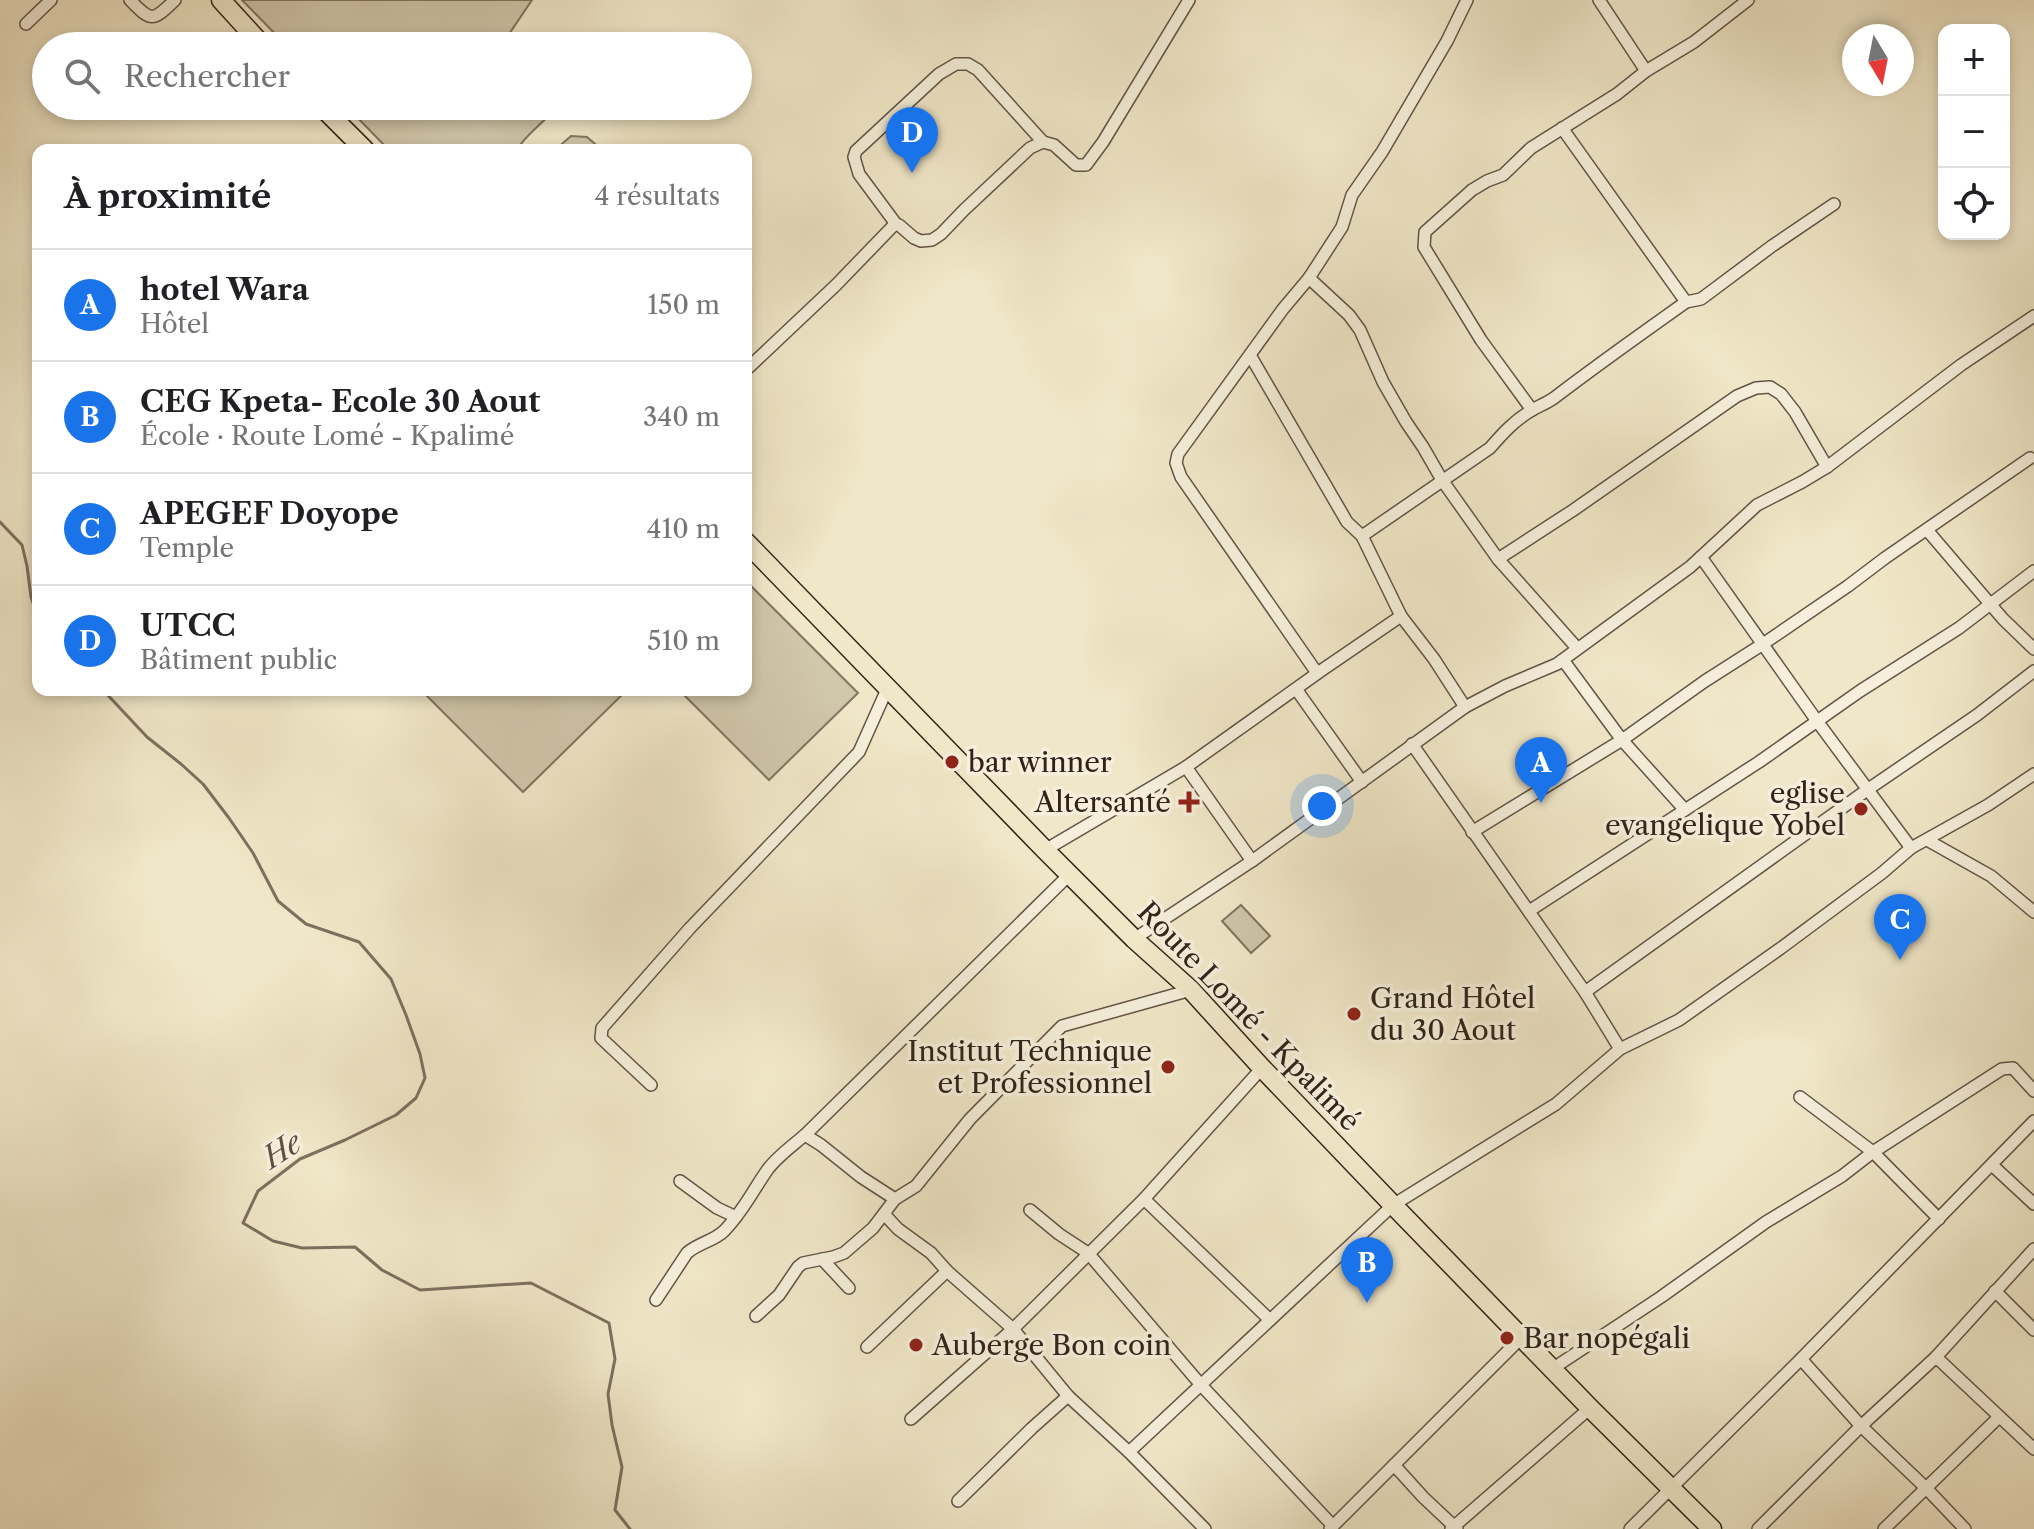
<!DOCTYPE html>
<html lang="fr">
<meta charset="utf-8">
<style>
:root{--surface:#fff;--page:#f2f2f2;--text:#202124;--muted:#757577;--line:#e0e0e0;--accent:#1a73e8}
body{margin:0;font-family:"Libre Caslon Text",serif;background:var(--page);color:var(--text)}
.controls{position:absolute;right:24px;top:24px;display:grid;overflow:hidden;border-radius:16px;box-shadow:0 4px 12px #0003}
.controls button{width:72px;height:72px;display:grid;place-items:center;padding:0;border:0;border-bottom:2px solid var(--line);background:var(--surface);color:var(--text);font:40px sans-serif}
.compass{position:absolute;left:1842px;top:24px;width:72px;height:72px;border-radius:50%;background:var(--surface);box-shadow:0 4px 12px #0003;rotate:170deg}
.you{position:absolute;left:1322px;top:806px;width:28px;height:28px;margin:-20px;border:6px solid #fff;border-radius:50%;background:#1a73e8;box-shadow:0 0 0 12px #1a73e833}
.badge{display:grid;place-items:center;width:52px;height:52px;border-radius:50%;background:var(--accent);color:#fff;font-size:26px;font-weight:700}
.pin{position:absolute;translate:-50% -66px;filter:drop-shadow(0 2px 4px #0008)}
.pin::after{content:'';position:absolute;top:42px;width:28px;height:24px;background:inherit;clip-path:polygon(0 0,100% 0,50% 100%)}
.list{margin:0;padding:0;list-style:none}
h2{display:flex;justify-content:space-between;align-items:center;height:104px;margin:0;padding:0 32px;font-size:34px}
h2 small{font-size:26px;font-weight:400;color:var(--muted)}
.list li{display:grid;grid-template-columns:52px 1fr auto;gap:24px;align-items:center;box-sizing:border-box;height:112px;padding:0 32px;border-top:2px solid var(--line)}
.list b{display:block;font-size:30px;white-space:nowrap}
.list p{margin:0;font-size:26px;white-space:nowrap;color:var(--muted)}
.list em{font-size:26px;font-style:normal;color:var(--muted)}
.icon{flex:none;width:44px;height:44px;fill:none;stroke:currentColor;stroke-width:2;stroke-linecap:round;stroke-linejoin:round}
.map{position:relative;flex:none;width:2034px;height:1529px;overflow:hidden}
.search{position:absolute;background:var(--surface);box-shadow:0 4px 12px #0003;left:32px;top:32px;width:720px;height:88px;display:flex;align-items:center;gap:20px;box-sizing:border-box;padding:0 28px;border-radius:44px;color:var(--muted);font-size:30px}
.panel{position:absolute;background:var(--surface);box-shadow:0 4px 12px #0003;left:32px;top:144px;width:720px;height:552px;border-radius:16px}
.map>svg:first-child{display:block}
</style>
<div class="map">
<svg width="2034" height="1529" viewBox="0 0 2034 1529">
<rect width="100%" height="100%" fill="#f0e7c8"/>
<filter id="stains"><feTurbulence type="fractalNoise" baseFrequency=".0025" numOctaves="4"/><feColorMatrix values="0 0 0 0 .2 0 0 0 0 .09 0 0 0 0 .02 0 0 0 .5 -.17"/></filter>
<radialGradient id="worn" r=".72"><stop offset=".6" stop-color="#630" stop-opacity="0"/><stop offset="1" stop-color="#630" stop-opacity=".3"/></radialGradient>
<g fill="#d0c6aa" stroke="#817462" stroke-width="2">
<path d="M242,0H532L501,46H287Z"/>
<path d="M346,106H463V110L470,119L502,116L517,106H548L551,113C540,126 525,135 517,150H389Z"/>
<path d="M571,136L587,137L602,150H555Z"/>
<path d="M746,581L858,693L769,780L679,690H746Z"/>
<path d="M421,690H627L523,792Z"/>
<path d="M1241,905L1270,936L1251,953L1222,921Z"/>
</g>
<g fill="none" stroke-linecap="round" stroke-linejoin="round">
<g stroke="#7d705f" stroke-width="3">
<path d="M0,522L22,545L27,566L31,597L38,617"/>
<path d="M103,690L147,737L181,764L203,784L229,818L253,853L278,901L306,924L359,942L391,979L406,1015L420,1054L425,1078L416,1098L396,1115L345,1140L300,1159L258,1191L243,1223L273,1241L302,1248L355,1247L382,1270L420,1290L531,1283L609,1323L615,1359L608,1394L612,1425L622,1467L615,1510L630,1529"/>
</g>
<g stroke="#625446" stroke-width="14">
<g id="minor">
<path d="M130,0C152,23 153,21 175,0"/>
<path d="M1599,0L1646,71"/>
<path d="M26,24L51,0"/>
<path d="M1562,128L1686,302"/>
<path d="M896,224L859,174L854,157L856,151L939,74L956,64H968L978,70L1043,142"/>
<path d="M1309,278L1349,315L1360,330L1383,382L1406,422L1423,447L1442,480L1498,559"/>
<path d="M1250,355L1347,522L1362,536L1401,616L1434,659L1465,707"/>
<path d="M746,370L836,285L894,225H899L914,238L921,241L932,240L941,234L964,210L1030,148L1043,142L1054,145L1076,165H1086L1103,142L1189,0"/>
<path d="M1532,410L1481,340L1424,247L1425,232L1472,190L1487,181L1503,175L1531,148L1617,94L1646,71L1694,42L1748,0"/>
<path d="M1927,530L2003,619L2034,649"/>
<path d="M1362,536L1490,448C1503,433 1515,420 1532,410C1539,406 1547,403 1554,398C1597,365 1641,334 1686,302L1701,299L1772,246L1834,204"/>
<path d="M1701,557L1817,721L1911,848"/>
<path d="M1577,648L1498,559L1572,511L1737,396L1756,388L1770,387L1781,394L1795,412L1827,467"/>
<path d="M1563,660L1622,740L1685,810"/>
<path d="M1317,673L1181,477L1176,463L1178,454L1283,309L1309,278L1342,227L1352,195L1382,152L1447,41L1467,0"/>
<path d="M1296,689L1362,782"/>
<path d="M1412,744L1585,992L1620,1049"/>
<path d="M1186,767L1252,861"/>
<path d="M1472,832L1622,740L1705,681L1763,644L1848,586L1885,558L2030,458"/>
<path d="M1927,840L1991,876L2034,912"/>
<path d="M1045,850L1186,767L1322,670L1401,616"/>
<path d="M1529,911L1759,762L1860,691L1959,628L2034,571"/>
<path d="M1134,939L1252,861L1465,707L1505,686L1557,664L1690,567L1757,505L1802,482L1827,467L1961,365L2034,316"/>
<path d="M1585,992L1867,790L1977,715L2034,671"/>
<path d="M651,1085L601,1038L602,1028L690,928L859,752L888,687"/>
<path d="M1800,1097L1873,1152L1939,1219"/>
<path d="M805,1135L1070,874"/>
<path d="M1992,1165L2034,1204"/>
<path d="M680,1181L717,1208L736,1217"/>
<path d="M1144,1199L1270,1320"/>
<path d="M1030,1210L1059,1234L1088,1253L1201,1385L1333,1526"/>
<path d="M885,1215L898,1229L931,1253L947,1271L1013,1329L911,1419"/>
<path d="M822,1259L849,1288"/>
<path d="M1995,1291L2034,1330"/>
<path d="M656,1300L687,1253C698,1243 714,1241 724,1231C743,1212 753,1190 768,1169C778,1156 792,1146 805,1135L821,1145L861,1177L895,1199"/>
<path d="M756,1316L779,1295L798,1267L803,1263L833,1257L844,1253L873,1228L895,1199L916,1186L970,1119L1062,1026L1191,990"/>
<path d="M867,1347L947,1271"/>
<path d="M1936,1357L2034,1449"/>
<path d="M1801,1359L1861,1426L1926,1488L1965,1529"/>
<path d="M1552,1369L1661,1297L1766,1222L1842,1176L1873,1152L2002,1069L2013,1068L2034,1091"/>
<path d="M1129,1452L1393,1205L1556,1104L1620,1049L1679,1020L1781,948L1882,873L1911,848L1988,805L2034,774"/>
<path d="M1394,1465L1423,1497L1457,1529"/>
<path d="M958,1501L1032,1428L1068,1396"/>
<path d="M1205,1529L1129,1452L1068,1396L1013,1329L1144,1199L1262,1068"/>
<path d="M1330,1529L1522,1337"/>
<path d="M1451,1529L1590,1408"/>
<path d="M1630,1529L1801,1359L2034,1121"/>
<path d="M1758,1529L1861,1426L1936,1357L2034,1249"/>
<path d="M1884,1529L1999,1417"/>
</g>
</g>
<g stroke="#32231a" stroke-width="21">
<g id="primary">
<path d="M221,0L263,46"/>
<path d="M321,106L365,150"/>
<path d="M746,542L1045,850L1134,939L1191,990L1262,1068L1393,1205L1590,1408L1712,1529"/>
</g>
</g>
<use href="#minor" stroke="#f5efdb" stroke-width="11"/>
<use href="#primary" stroke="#f0e7c8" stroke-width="18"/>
</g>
<g fill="#8f2418" stroke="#f5efdb" stroke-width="3">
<circle cx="952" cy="762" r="8"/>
<path d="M1185 790h8v8h8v8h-8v8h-8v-8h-8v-8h8z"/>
<circle cx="1861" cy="809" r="8"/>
<circle cx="1354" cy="1014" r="8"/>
<circle cx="1168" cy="1067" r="8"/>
<circle cx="1507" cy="1338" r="8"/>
<circle cx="916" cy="1345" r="8"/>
</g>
<g text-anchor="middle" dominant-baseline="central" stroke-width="7" stroke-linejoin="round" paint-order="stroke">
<g font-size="28" fill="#32231a" stroke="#f5efdb" text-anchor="start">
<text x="968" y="762">bar winner</text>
<text x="1845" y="793" text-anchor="end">eglise<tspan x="1845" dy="32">evangelique Yobel</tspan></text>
<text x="1171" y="802" text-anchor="end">Altersanté</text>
<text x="1370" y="998">Grand Hôtel<tspan x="1370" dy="32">du 30 Aout</tspan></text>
<text x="1152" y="1051" text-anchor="end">Institut Technique<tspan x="1152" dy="32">et Professionnel</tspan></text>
<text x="1523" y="1338">Bar nopégali</text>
<text x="932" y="1345">Auberge Bon coin</text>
</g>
<g font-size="28" fill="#32231a" stroke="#f5efdb">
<text transform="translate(1249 1016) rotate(46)">Route Lomé - Kpalimé</text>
</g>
<g font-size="30" font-style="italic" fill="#5e5042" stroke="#f5efdb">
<text transform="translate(282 1150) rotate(-33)">He</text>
</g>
</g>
<rect width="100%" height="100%" filter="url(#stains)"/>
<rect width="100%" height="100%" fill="url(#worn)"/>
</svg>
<div class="controls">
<button>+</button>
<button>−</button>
<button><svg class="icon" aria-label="locate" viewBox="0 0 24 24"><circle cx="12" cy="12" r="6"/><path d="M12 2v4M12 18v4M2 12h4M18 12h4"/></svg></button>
</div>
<svg class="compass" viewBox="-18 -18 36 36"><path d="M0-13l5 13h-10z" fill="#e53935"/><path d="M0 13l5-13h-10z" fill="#757577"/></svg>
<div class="you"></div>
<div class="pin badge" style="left:1541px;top:803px">A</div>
<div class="pin badge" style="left:1367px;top:1303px">B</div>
<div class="pin badge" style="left:1900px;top:960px">C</div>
<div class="pin badge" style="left:912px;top:173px">D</div>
<div class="search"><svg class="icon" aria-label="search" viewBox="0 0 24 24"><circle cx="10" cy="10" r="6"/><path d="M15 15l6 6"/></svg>Rechercher</div>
<section class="panel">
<h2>À proximité<small>4 résultats</small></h2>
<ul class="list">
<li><span class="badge">A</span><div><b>hotel Wara</b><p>Hôtel</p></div><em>150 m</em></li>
<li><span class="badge">B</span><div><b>CEG Kpeta- Ecole 30 Aout</b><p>École · Route Lomé - Kpalimé</p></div><em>340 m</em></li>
<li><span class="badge">C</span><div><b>APEGEF Doyope</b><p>Temple</p></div><em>410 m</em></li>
<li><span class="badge">D</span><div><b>UTCC</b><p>Bâtiment public</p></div><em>510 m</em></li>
</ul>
</section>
</div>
